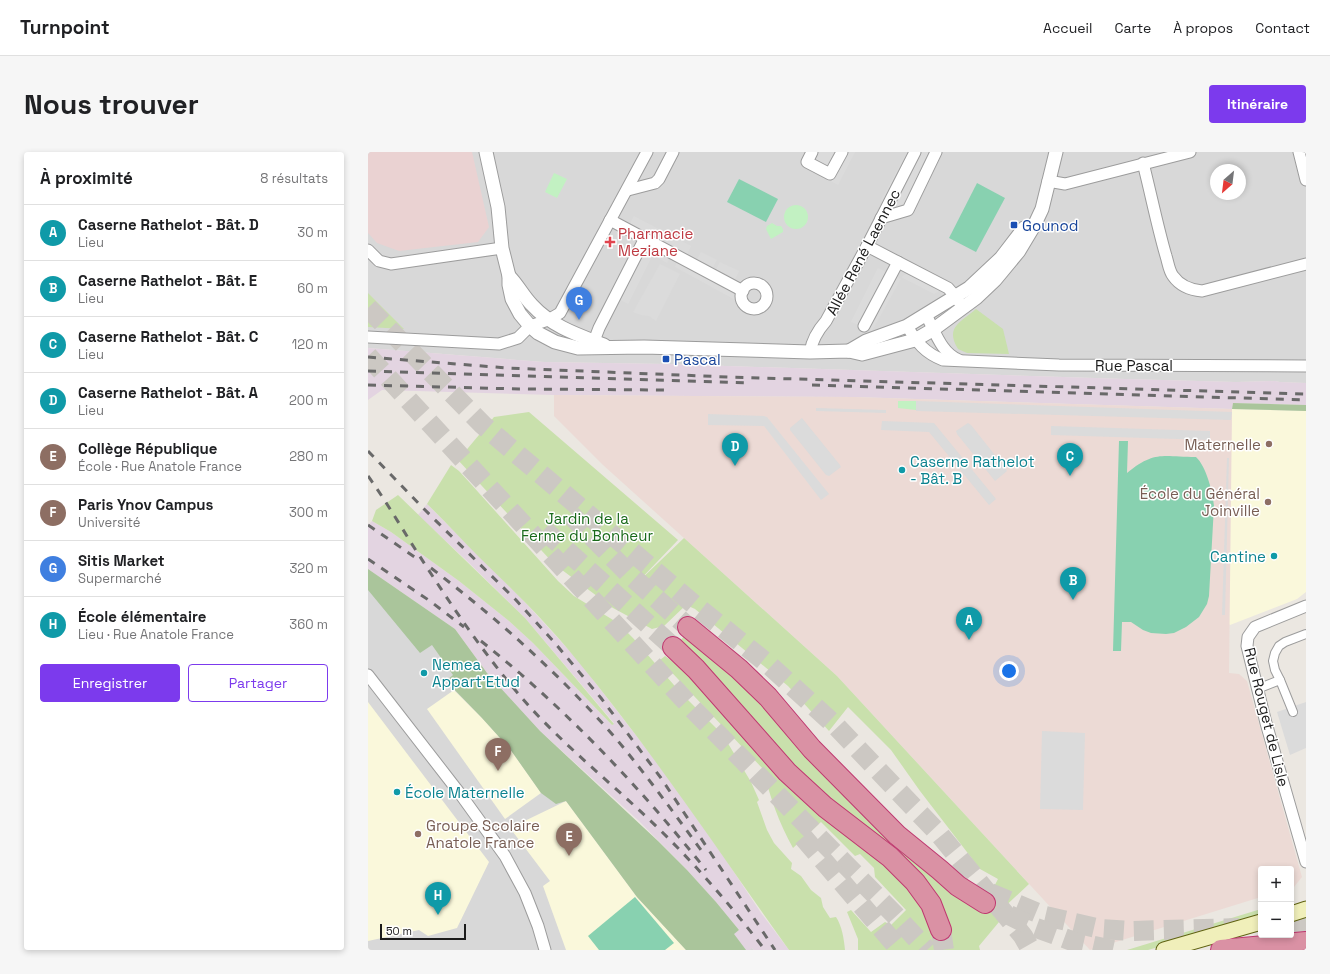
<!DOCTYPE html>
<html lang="fr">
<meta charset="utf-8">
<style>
:root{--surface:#fff;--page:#f6f6f6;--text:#202124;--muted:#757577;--line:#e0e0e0;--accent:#7c3aed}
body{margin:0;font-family:"Space Grotesk",sans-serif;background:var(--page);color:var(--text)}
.controls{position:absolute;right:12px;bottom:12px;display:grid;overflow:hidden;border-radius:4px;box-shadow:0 2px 6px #0003}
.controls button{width:36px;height:36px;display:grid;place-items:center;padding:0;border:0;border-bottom:1px solid var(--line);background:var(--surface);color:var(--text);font:20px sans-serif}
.compass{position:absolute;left:842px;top:12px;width:36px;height:36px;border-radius:50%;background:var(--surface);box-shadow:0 2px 6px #0003;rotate:208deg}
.scale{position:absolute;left:12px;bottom:10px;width:86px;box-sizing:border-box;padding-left:4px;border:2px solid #1b1b1b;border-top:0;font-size:11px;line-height:14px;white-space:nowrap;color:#1b1b1b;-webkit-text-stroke:3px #fff;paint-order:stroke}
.you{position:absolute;left:641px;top:519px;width:14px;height:14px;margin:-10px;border:3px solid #fff;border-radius:50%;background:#1a73e8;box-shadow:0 0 0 6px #1a73e833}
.badge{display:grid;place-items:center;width:26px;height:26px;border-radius:50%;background:var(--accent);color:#fff;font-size:13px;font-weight:700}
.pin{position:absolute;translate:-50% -33px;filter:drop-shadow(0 1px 2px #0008)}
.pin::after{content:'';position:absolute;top:21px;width:14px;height:12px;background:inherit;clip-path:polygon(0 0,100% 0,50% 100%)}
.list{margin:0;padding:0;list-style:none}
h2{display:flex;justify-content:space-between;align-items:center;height:52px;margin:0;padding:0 16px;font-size:17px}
h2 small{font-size:13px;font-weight:400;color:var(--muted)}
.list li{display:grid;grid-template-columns:26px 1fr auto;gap:12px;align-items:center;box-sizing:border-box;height:56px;padding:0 16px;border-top:1px solid var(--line)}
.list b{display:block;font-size:15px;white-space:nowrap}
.list p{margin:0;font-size:13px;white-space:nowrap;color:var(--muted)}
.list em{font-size:13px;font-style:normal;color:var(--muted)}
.actions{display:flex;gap:8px;padding:12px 16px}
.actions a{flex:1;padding:9px 0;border:1px solid var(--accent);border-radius:4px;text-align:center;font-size:14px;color:var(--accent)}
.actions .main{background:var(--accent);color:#fff}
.map{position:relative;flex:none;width:938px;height:798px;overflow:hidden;border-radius:4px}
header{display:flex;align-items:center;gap:24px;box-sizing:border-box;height:56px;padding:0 20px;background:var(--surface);border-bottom:1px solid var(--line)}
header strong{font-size:19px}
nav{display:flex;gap:22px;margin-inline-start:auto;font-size:14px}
.intro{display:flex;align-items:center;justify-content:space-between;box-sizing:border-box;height:96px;padding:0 24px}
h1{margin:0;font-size:28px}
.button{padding:10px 18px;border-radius:4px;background:var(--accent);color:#fff;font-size:14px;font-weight:700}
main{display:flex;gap:24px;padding:0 24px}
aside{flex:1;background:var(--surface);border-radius:4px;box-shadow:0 2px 6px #0003}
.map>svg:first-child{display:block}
</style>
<header>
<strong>Turnpoint</strong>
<nav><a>Accueil</a><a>Carte</a><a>À propos</a><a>Contact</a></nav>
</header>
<div class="intro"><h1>Nous trouver</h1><a class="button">Itinéraire</a></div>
<main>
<aside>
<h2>À proximité<small>8 résultats</small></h2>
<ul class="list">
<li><span class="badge" style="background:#0f9aa8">A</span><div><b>Caserne Rathelot - Bât. D</b><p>Lieu</p></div><em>30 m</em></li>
<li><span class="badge" style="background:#0f9aa8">B</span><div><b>Caserne Rathelot - Bât. E</b><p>Lieu</p></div><em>60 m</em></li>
<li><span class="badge" style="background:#0f9aa8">C</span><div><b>Caserne Rathelot - Bât. C</b><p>Lieu</p></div><em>120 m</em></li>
<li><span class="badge" style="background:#0f9aa8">D</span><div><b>Caserne Rathelot - Bât. A</b><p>Lieu</p></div><em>200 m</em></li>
<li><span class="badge" style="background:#8d6e63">E</span><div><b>Collège République</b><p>École · Rue Anatole France</p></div><em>280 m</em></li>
<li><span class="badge" style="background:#8d6e63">F</span><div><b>Paris Ynov Campus</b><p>Université</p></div><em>300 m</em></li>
<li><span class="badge" style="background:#3f7fe0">G</span><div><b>Sitis Market</b><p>Supermarché</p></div><em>320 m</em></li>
<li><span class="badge" style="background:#0f9aa8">H</span><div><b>École élémentaire</b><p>Lieu · Rue Anatole France</p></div><em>360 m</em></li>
</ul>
<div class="actions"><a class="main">Enregistrer</a><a>Partager</a></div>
</aside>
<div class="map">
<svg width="938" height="798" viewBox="0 0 938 798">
<rect width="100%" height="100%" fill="#ebe7e1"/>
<g fill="#d8d8d8" fill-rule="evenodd">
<path d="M0,0H938V231L912,230L907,229L868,230L758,227L299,212L176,210L0,196ZM848,18H872V42H848Z"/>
<path d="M0,417L119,521L172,579L386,798H0Z"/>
</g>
<path fill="#ead2d2" d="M0,0H104L121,75L110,90L31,99L9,91L0,81Z"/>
<g fill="#e3d4e1">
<path d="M0,196L176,210L299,212L758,227L868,230L907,229L912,230L938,231V253L865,251L864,257L486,245L186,243L14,238L0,248Z"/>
<path d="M59,352L154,447L209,507L287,608L350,696L393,761L421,798H386L384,796L382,798H378L366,782L371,778L348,750L319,718L271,669L172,579L119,521L87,477L0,417V373L4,369L23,380L91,429L141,469L165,491L244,573L246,571L157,466L98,408L50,363Z"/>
</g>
<g fill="#faf8db">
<path d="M864,257L938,259V440L929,447L862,473L858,470Z"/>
<path d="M86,538L114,566L142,597L173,641L137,667L59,557Z"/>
<path d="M0,550L121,710L89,776L60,784L51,778L0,789Z"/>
<path d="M198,649L269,745L318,798H198L175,734L182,729L142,676Z"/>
</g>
<path fill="#ecdad5" d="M186,243L486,245L864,257L861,521L871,522L879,529L934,725L926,735L923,736V717H893V745L722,798L469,524L235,313L186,264Z"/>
<g fill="#c9e0ac">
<path d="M0,141L36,177L0,175Z"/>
<path d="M608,157L635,177L641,202L599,201L590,197C577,175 592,171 608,157Z"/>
<path d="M161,260L310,388L266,434L316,386L469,524L661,732L631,760V770L611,794L612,798H490V787L479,760L483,758L503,780L517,770L523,773L538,758L507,725L506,716L492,702L487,704L453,670L425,696C411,671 402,645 395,617L292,508L297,504L316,518L422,634L465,673L520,714L539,734L560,764L568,780L579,777L567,749L544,717L510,687L447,638L383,575L309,493L316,484L359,516L393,550L458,621L528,694L559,719L616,754L630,727L612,717L552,639L523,598L480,555L461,579L420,534L327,457L318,453L296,474L284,477L245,456L186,412L90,308L126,265Z"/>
<path d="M83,313L91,319L102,331L190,429L206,444L250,471L265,486L312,540L355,583L383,630L391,648L389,650L399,678L406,691L424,711L423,717L433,724L443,738L453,746L455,755L462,766L468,765C474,774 476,787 477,798H421C351,700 285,600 208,507C179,471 146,439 112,406C95,389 78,370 59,352Z"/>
<path d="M30,343L157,466L246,572L244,573L165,491L141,469L91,429L23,380L4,369L8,358Z"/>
<path d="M893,757V765L780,798H759Z"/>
<path d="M938,763V777L923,778V768Z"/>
</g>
<g fill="#aac59b">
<path d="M865,251L938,253V259L864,257Z"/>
<path d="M0,417L87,477L119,521L172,579L290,689L319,718L348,750L371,778L366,782L378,798H318L269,745L198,649L188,652L173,641L142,597L114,566L78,529L85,523L64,493L52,501L0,438Z"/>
</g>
<g fill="#c2f1c2">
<path d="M186,21L199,27L189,46L177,40Z"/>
<circle cx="428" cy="65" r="12"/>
<path d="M404,71L409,74H413L415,77V80L403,87L398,77L399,74Z"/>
<path d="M530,249H548V258L530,256Z"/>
</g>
<g fill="#88d1b0">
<path d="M371,27L410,47L398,70L359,50Z"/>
<path d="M609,31L637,46L608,100L581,86Z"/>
<path d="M751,289H760L759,321C787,298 795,305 828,305C838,314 845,340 846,354L841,444L839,452L831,465L818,475L806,481L798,482L783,481L775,478L763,470H754L753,499H745Z"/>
<path d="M267,745L306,791L297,798H231L220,784Z"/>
</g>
<g fill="#dbdbdb">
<path d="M451,0H487L470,33L441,18Z"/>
<path d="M539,0H543L516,51L513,48Z"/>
<path d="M550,0H566L537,56L528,58L524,48Z"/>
<path d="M266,64L323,94L319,102L262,72Z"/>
<path d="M284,96L302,105L299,111L288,105L283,106L260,152L252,148L276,102L281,97Z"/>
<path d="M333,100L349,108L345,115L329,107Z"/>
<path d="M310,109L372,141L369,149L307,115Z"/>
<path d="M352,110L371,119L367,127L348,117Z"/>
<path d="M292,112L312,122L288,169L281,164L273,163L265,160Z"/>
<path d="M510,116L533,127L504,179L483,170Z"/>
<path d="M544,118L575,137L566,142L533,125Z"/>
<path d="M548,249L864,260L863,268L548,259Z"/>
<path d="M448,256L518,258V261L448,259Z"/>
<path d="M340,262L396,264L399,265L461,342L453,348L396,274L340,273Z"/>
<path d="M434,266L472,313L473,315L461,324L458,323L422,278V276Z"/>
<path d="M514,269L566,271L628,347L621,353L561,280L513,278Z"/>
<path d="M600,271L603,273L638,317L639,319L627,329L589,282L588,279Z"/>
<path d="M683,274L842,279V288L683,283Z"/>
<path d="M859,306H861L857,463H854Z"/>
<path d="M938,550V596L922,603L909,560Z"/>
<path d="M674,579L717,581L715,658L672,657Z"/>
</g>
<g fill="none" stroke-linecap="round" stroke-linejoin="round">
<g stroke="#ccc8c3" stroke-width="20" stroke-dasharray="20 10" stroke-linecap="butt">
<path d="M0,156L115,273L329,455L400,512L469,575L572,683L655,784L663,798"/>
<path d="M0,204L323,555L526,762L559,798"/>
<path d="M203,363L261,422L320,475"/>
<path d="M176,378L305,495"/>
<path d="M435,685L532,798"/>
<path d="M622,741L677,764L733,777L763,779L871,776"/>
<path d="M641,763L663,774L704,789L745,798"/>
<path d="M923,772L938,771"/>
<path d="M573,778L576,798"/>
</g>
<g stroke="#9c9c9c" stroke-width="10">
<g id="pedestrian">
<path d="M889,537L912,528"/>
<path d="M925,560L912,528L907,518L905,509L907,501L911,494L917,490L938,482"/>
</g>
</g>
<g stroke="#9c9c9c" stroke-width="13">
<g id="minor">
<path d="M444,0L439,10L462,22L474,0"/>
<path d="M931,0L938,28"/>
<path d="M775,11C783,42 789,73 798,104C800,110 801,119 805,124C812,134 823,138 834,139L938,112"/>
<path d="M680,29L697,32L822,0"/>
<path d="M260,38L287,31L291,27L305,0"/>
<path d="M513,66L540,58L568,0"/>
<path d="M242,68L375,139"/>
<path d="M499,94L580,136L588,145L591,150"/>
<path d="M0,98L11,109L23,112L134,96"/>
<circle cx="386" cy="144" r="13"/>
<path d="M558,163C567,179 573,201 591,208"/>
<path d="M496,174L530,110"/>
<path d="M539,174C549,191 557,201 575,208L691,213L938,214"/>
<path d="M0,185L131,192L150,186L162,174L180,168L192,161L279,0"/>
<path d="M231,196L226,189L231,176L277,86"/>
<path d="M442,200C444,189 450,178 458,169L499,94L547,0"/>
<path d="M938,454L887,475L880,485L879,494L898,571L938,710"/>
<path d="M0,523L93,643L137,704L157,741L170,774L177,798"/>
</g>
</g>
<g stroke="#9c9c9c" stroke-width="15">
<g id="tertiary">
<path d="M118,0L130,55L134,96L141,124V133L144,147L152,162L162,174L170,181L187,190L210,196L276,195L442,200L481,199L494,202L547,188L566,177L608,146L627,128L651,99L666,74L674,57L688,0"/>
<path d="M141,124C150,133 155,144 164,153C183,174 210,183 236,193"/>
<path d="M481,199L498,189L539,174L601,136L633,106L656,76"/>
</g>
</g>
<g stroke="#5f6211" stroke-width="17">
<g id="secondary">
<path d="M923,762L938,757"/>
<path d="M796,798L893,770"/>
</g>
</g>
<g stroke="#bf3870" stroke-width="22">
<g id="motorway">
<path d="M320,475L371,517L400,545L444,597L529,683L572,718L590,734L617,751"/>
<path d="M305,495L328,517L419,620L457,655L522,705L547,730L563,752L573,778"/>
<path d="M853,798L938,790"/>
</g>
</g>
<use href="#pedestrian" stroke="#fff" stroke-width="8"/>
<use href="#minor" stroke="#fff" stroke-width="11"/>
<use href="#tertiary" stroke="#fff" stroke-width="13"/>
<use href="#secondary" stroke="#f0efba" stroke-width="15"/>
<use href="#motorway" stroke="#da91a4" stroke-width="20"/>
<g stroke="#696969" stroke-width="3" stroke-dasharray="8 8" stroke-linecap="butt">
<path d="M0,205L139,216L360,225L938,242"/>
<path d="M0,219L380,231"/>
<path d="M0,233L151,237L296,238"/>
<path d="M444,233L938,248"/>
<path d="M0,299L55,356L148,448L186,490L233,546L293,626L407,798"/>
<path d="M0,324C18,349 33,375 49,400C83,453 119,507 161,554C201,598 248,635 290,676C329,714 364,755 397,798"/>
<path d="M0,373L51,408"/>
<path d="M0,407L62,449L96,475"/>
<path d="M63,416C131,468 194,524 250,589C279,624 306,661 333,698"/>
<path d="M113,489C197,556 271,634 338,718"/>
</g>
</g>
<g fill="#1a4fb4" stroke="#fff" stroke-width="1.5">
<rect x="642" y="69" width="8" height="8" rx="2"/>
<rect x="294" y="203" width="8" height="8" rx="2"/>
</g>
<path fill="#e0444e" stroke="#fff" stroke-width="1.5" d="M240 84h4v4h4v4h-4v4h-4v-4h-4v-4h4z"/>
<g fill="#8d6e63" stroke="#fff" stroke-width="1.5">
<circle cx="901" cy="292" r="4"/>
<circle cx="900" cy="350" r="4"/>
<circle cx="50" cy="682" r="4"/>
</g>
<g fill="#0f9aa8" stroke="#fff" stroke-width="1.5">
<circle cx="534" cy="318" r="4"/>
<circle cx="906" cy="404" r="4"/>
<circle cx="56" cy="521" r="4"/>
<circle cx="29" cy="640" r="4"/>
</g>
<g text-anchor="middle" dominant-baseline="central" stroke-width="3" stroke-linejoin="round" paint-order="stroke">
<g font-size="15" fill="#164399" stroke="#fff" text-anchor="start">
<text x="654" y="73">Gounod</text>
<text x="306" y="207">Pascal</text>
</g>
<g font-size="15" fill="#be3a42" stroke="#fff" text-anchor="start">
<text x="250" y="81">Pharmacie<tspan x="250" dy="17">Meziane</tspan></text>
</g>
<g font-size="15" fill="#1b1b1b" stroke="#fff">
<text transform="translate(495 100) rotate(-62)">Allée René Laennec</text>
<text x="766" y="213">Rue Pascal</text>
<text transform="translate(899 565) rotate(76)">Rue Rouget de Lisle</text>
</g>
<g font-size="15" fill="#785e54" stroke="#fff" text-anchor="end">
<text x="893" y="292">Maternelle</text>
<text x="892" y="341">École du Général<tspan x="892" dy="17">Joinville</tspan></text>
<text x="58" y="673" text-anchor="start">Groupe Scolaire<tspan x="58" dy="17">Anatole France</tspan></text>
</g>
<g font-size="15" fill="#0d838f" stroke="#fff" text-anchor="start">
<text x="542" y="309">Caserne Rathelot<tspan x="542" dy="17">- Bât. B</tspan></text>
<text x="898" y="404" text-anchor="end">Cantine</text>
<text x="64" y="512">Nemea<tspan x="64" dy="17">Appart'Etud</tspan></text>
<text x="37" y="640">École Maternelle</text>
</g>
<g font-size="15" fill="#186919" stroke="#fff">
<text x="219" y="366">Jardin de la<tspan x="219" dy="17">Ferme du Bonheur</tspan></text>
</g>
</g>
</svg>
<div class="controls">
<button>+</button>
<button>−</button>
</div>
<svg class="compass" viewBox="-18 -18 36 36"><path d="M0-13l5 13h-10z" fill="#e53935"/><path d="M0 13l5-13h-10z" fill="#757577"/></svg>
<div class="scale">50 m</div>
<div class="you"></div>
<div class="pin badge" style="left:601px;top:488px;background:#0f9aa8">A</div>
<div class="pin badge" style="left:705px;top:448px;background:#0f9aa8">B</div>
<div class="pin badge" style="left:702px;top:324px;background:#0f9aa8">C</div>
<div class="pin badge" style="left:367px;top:314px;background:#0f9aa8">D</div>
<div class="pin badge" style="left:201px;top:704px;background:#8d6e63">E</div>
<div class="pin badge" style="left:130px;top:619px;background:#8d6e63">F</div>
<div class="pin badge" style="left:211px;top:168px;background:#3f7fe0">G</div>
<div class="pin badge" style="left:70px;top:763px;background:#0f9aa8">H</div>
</div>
</main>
